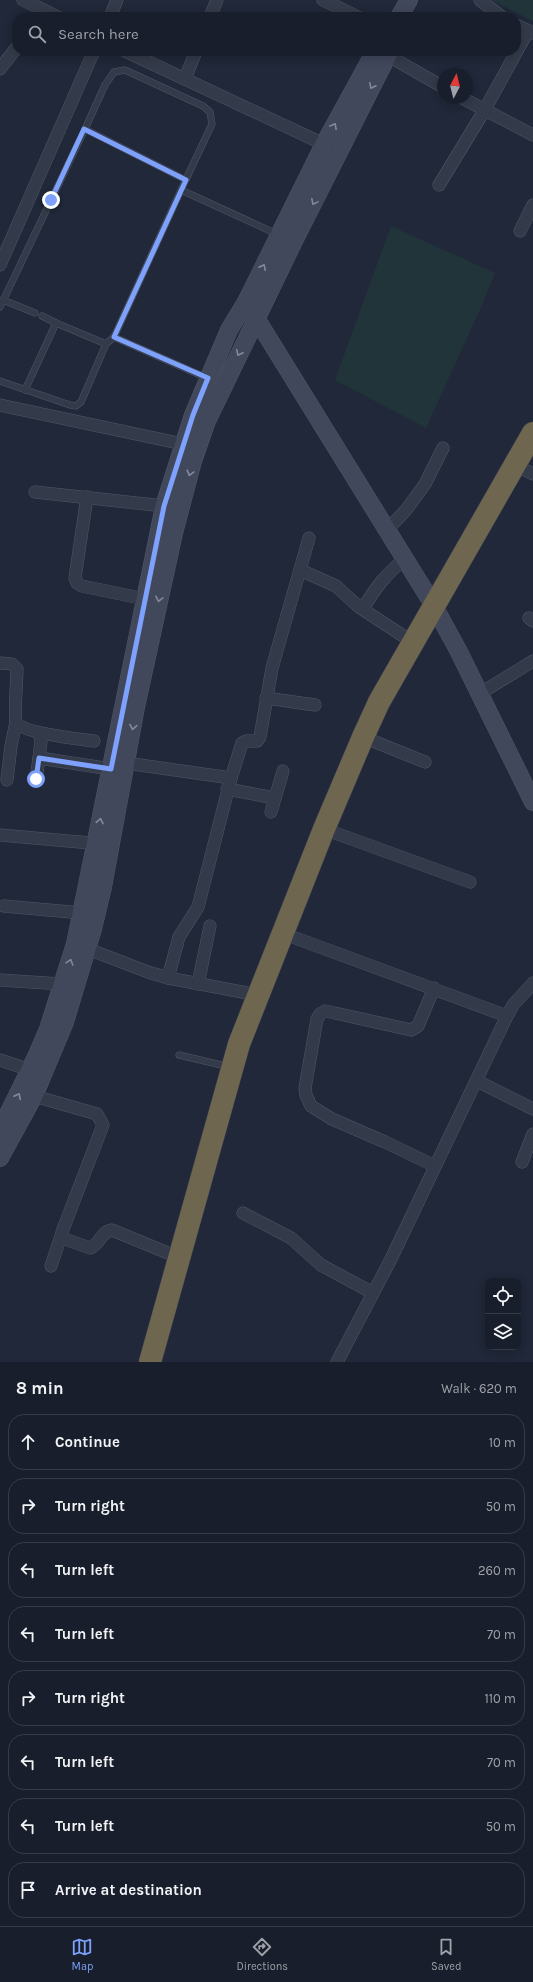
<!DOCTYPE html>
<meta charset="utf-8">
<style>
:root{--surface:#181e2b;--page:#212733;--text:#f1f3f6;--muted:#9fa2a9;--line:#363c47;--accent:#7da1fc}
body{margin:0;font-family:Karla,sans-serif;background:var(--page);color:var(--text)}
.controls{position:absolute;right:12px;bottom:12px;display:grid;overflow:hidden;border-radius:8px;box-shadow:0 2px 10px #0003}
.controls button{width:36px;height:36px;display:grid;place-items:center;padding:0;border:0;border-bottom:1px solid var(--line);background:var(--surface);color:var(--text);font:20px sans-serif}
.compass{position:absolute;left:437px;top:68px;width:36px;height:36px;border-radius:50%;background:var(--surface);box-shadow:0 2px 10px #0003;rotate:7deg}
.stop{position:absolute;width:12px;height:12px;margin:-9px;border:3px solid #7da1fc;border-radius:50%;background:#fff}
.stop.end{background:#7da1fc;border-color:#fff;box-shadow:0 1px 4px #0008}
.list{margin:0;padding:0;list-style:none}
h2{display:flex;justify-content:space-between;align-items:center;height:52px;margin:0;padding:0 16px;font-size:17px}
h2 small{font-size:13px;font-weight:400;color:var(--muted)}
.list li{display:grid;grid-template-columns:26px 1fr auto;gap:12px;align-items:center;box-sizing:border-box;height:56px;margin:0 8px 8px;padding:0 8px;border:1px solid var(--line);border-radius:16px}
.list b{display:block;font-size:15px;white-space:nowrap}
.list em{font-size:13px;font-style:normal;color:var(--muted)}
.icon{flex:none;width:22px;height:22px;fill:none;stroke:currentColor;stroke-width:2;stroke-linecap:round;stroke-linejoin:round}
.map{position:relative;flex:none;width:533px;height:1362px;overflow:hidden}
.search{position:absolute;background:var(--surface);box-shadow:0 2px 10px #0003;left:12px;right:12px;top:12px;height:44px;display:flex;align-items:center;gap:10px;box-sizing:border-box;padding:0 14px;border-radius:16px;color:var(--muted);font-size:15px}
.sheet{height:564px;background:var(--surface)}
nav{display:flex;justify-content:space-around;align-items:center;box-sizing:border-box;height:56px;border-top:1px solid var(--line);background:var(--surface);font-size:11px;color:var(--muted)}
nav a{display:grid;justify-items:center;gap:2px}
nav .on{color:var(--accent)}
.map>svg:first-child{display:block}
</style>
<div class="map">
<svg width="533" height="1362" viewBox="0 0 533 1362">
<rect width="100%" height="100%" fill="#202839"/>
<g fill="#21343a">
<path d="M492,0H533V21L493,1Z"/>
<path d="M391,226L495,273L482,305L426,428L335,380Z"/>
</g>
<g fill="none" stroke-linecap="round" stroke-linejoin="round">
<g stroke="#515767" stroke-width="7">
<g id="lane">
<path d="M181,190L212,124L210,112L203,106L125,70L114,72L105,85L85,129L186,180"/>
<path d="M3,300L35,313"/>
<path d="M0,307L85,129"/>
<path d="M42,316L56,323"/>
<path d="M207,378L114,337L181,190L279,235"/>
<path d="M0,381L70,405L76,406L81,402L106,344L114,337"/>
<path d="M25,390L56,323L106,344"/>
<path d="M179,1055L230,1067"/>
</g>
</g>
<g stroke="#515767" stroke-width="13">
<g id="street">
<path d="M23,0L58,17"/>
<path d="M323,0L358,17"/>
<path d="M480,0L502,17"/>
<path d="M110,17L117,0"/>
<path d="M210,17L217,0"/>
<path d="M516,25L533,33"/>
<path d="M125,51L330,147"/>
<path d="M387,55L443,87"/>
<path d="M0,69L17,47"/>
<path d="M185,79L196,51"/>
<path d="M462,98L533,135"/>
<path d="M439,185L484,111L528,31"/>
<path d="M520,231L533,205"/>
<path d="M0,265L94,51"/>
<path d="M0,405L183,444"/>
<path d="M515,465L533,474"/>
<path d="M35,492L164,506"/>
<path d="M87,497L75,578L77,583L82,586L145,599"/>
<path d="M387,530L406,510L425,484L443,448"/>
<path d="M300,570L336,586L359,607L414,643"/>
<path d="M363,609C375,588 386,574 405,559"/>
<path d="M529,618L533,621"/>
<path d="M0,663L12,664L17,669C17,677 14,718 16,722C22,733 79,739 94,741"/>
<path d="M479,694L533,661"/>
<path d="M266,698L315,705"/>
<path d="M39,733L41,741L39,758L111,769"/>
<path d="M363,737L425,762"/>
<path d="M126,763L231,778L198,907L179,937L168,978"/>
<path d="M231,778L242,743L246,741H257L260,737L272,668L309,538"/>
<path d="M36,779L39,758"/>
<path d="M7,780L11,746L16,722"/>
<path d="M227,789L275,798"/>
<path d="M271,812L283,771"/>
<path d="M324,829L470,882"/>
<path d="M0,835L102,844"/>
<path d="M4,906L82,913"/>
<path d="M282,933L507,1016"/>
<path d="M88,949L148,972L168,978L258,995"/>
<path d="M0,980L62,984"/>
<path d="M198,984L210,926"/>
<path d="M434,988L418,1026L411,1030L335,1013L325,1011L320,1014L317,1019L305,1088L306,1095L311,1106L332,1119L385,1142L435,1166"/>
<path d="M0,1060L30,1070"/>
<path d="M477,1081L533,1109"/>
<path d="M34,1096L97,1114L103,1125L62,1232V1238L90,1248C100,1245 100,1232 112,1230L180,1258"/>
<path d="M522,1162L533,1134"/>
<path d="M243,1213L291,1238L321,1265L373,1293"/>
<path d="M51,1266L61,1236"/>
<path d="M337,1362L391,1259L507,1016L513,1005L533,983"/>
</g>
</g>
<g stroke="#515767" stroke-width="18">
<g id="secondary">
<path d="M399,17L409,0"/>
<path d="M251,310L434,606L458,650L533,802"/>
<path d="M0,1130L36,1057L48,1029L75,944L164,506L193,415L229,330L246,302L324,144L375,51"/>
<path d="M0,1158L34,1096L65,1022L93,929L103,887L136,707L174,533L193,461L207,421L294,241L390,51"/>
</g>
</g>
<g stroke="#3e4453" stroke-width="23">
<path id="highway" d="M150,1362L239,1044L324,829L363,737L379,702L533,433"/>
</g>
<use href="#lane" stroke="#333a49" stroke-width="6"/>
<use href="#street" stroke="#333a49" stroke-width="12"/>
<use href="#secondary" stroke="#41485c" stroke-width="17"/>
<use href="#highway" stroke="#6f6650" stroke-width="22"/>
</g>
<defs><path id="oneway-chevron" d="M-2-3.5L2.5 0L-2 3.5" fill="none" stroke-width="1.6" stroke-linecap="round" stroke-linejoin="round"/></defs>
<g stroke="#82899c">
<use href="#oneway-chevron" transform="translate(372 86) rotate(116)"/>
<use href="#oneway-chevron" transform="translate(334 126) rotate(-61)"/>
<use href="#oneway-chevron" transform="translate(314 202) rotate(118)"/>
<use href="#oneway-chevron" transform="translate(263 267) rotate(-64)"/>
<use href="#oneway-chevron" transform="translate(239 353) rotate(116)"/>
<use href="#oneway-chevron" transform="translate(190 473) rotate(105)"/>
<use href="#oneway-chevron" transform="translate(159 599) rotate(102)"/>
<use href="#oneway-chevron" transform="translate(133 727) rotate(100)"/>
<use href="#oneway-chevron" transform="translate(100 821) rotate(-79)"/>
<use href="#oneway-chevron" transform="translate(70 962) rotate(-73)"/>
<use href="#oneway-chevron" transform="translate(18 1096) rotate(-63)"/>
</g>
<g fill="none" stroke-linecap="round" stroke-linejoin="round">
<path stroke="#7da1fc" stroke-width="5" d="M36,779L39,758L111,769L164,506L193,415L208,378L114,337L186,180L84,129L51,200"/>
</g>
</svg>
<div class="controls">
<button><svg class="icon" aria-label="locate" viewBox="0 0 24 24"><circle cx="12" cy="12" r="6"/><path d="M12 2v4M12 18v4M2 12h4M18 12h4"/></svg></button>
<button><svg class="icon" aria-label="layers" viewBox="0 0 24 24"><path d="M12 4l9 5-9 5-9-5zM3 14l9 5 9-5"/></svg></button>
</div>
<svg class="compass" viewBox="-18 -18 36 36"><path d="M0-13l5 13h-10z" fill="#e53935"/><path d="M0 13l5-13h-10z" fill="#9fa2a9"/></svg>
<div class="stop" style="left:36px;top:779px"></div>
<div class="stop end" style="left:51px;top:200px"></div>
<div class="search"><svg class="icon" aria-label="search" viewBox="0 0 24 24"><circle cx="10" cy="10" r="6"/><path d="M15 15l6 6"/></svg>Search here</div>
</div>
<section class="sheet">
<h2>8 min<small>Walk · 620 m</small></h2>
<ul class="list">
<li><svg class="icon" aria-label="ahead" viewBox="0 0 24 24"><path d="M12 20V5M6 11l6-6 6 6"/></svg><div><b>Continue</b></div><em>10 m</em></li>
<li><svg class="icon" aria-label="right" viewBox="0 0 24 24"><path d="M7 20v-9h11M14 6l5 5-5 5"/></svg><div><b>Turn right</b></div><em>50 m</em></li>
<li><svg class="icon" aria-label="left" viewBox="0 0 24 24"><path d="M17 20v-9H6M10 6l-5 5 5 5"/></svg><div><b>Turn left</b></div><em>260 m</em></li>
<li><svg class="icon" aria-label="left" viewBox="0 0 24 24"><path d="M17 20v-9H6M10 6l-5 5 5 5"/></svg><div><b>Turn left</b></div><em>70 m</em></li>
<li><svg class="icon" aria-label="right" viewBox="0 0 24 24"><path d="M7 20v-9h11M14 6l5 5-5 5"/></svg><div><b>Turn right</b></div><em>110 m</em></li>
<li><svg class="icon" aria-label="left" viewBox="0 0 24 24"><path d="M17 20v-9H6M10 6l-5 5 5 5"/></svg><div><b>Turn left</b></div><em>70 m</em></li>
<li><svg class="icon" aria-label="left" viewBox="0 0 24 24"><path d="M17 20v-9H6M10 6l-5 5 5 5"/></svg><div><b>Turn left</b></div><em>50 m</em></li>
<li><svg class="icon" aria-label="arrive" viewBox="0 0 24 24"><path d="M6 21V4h12l-3 4 3 4H6"/></svg><div><b>Arrive at destination</b></div></li>
</ul>
</section>
<nav>
<a class="on"><svg class="icon" aria-label="map" viewBox="0 0 24 24"><path d="M3 6l6-2 6 2 6-2v14l-6 2-6-2-6 2zM9 4v14M15 6v14"/></svg>Map</a>
<a><svg class="icon" aria-label="directions" viewBox="0 0 24 24"><path d="M12 3l9 9-9 9-9-9zM9 14v-3h6M13 9l2 2-2 2"/></svg>Directions</a>
<a><svg class="icon" aria-label="saved" viewBox="0 0 24 24"><path d="M7 4h10v16l-5-4-5 4z"/></svg>Saved</a>
</nav>
